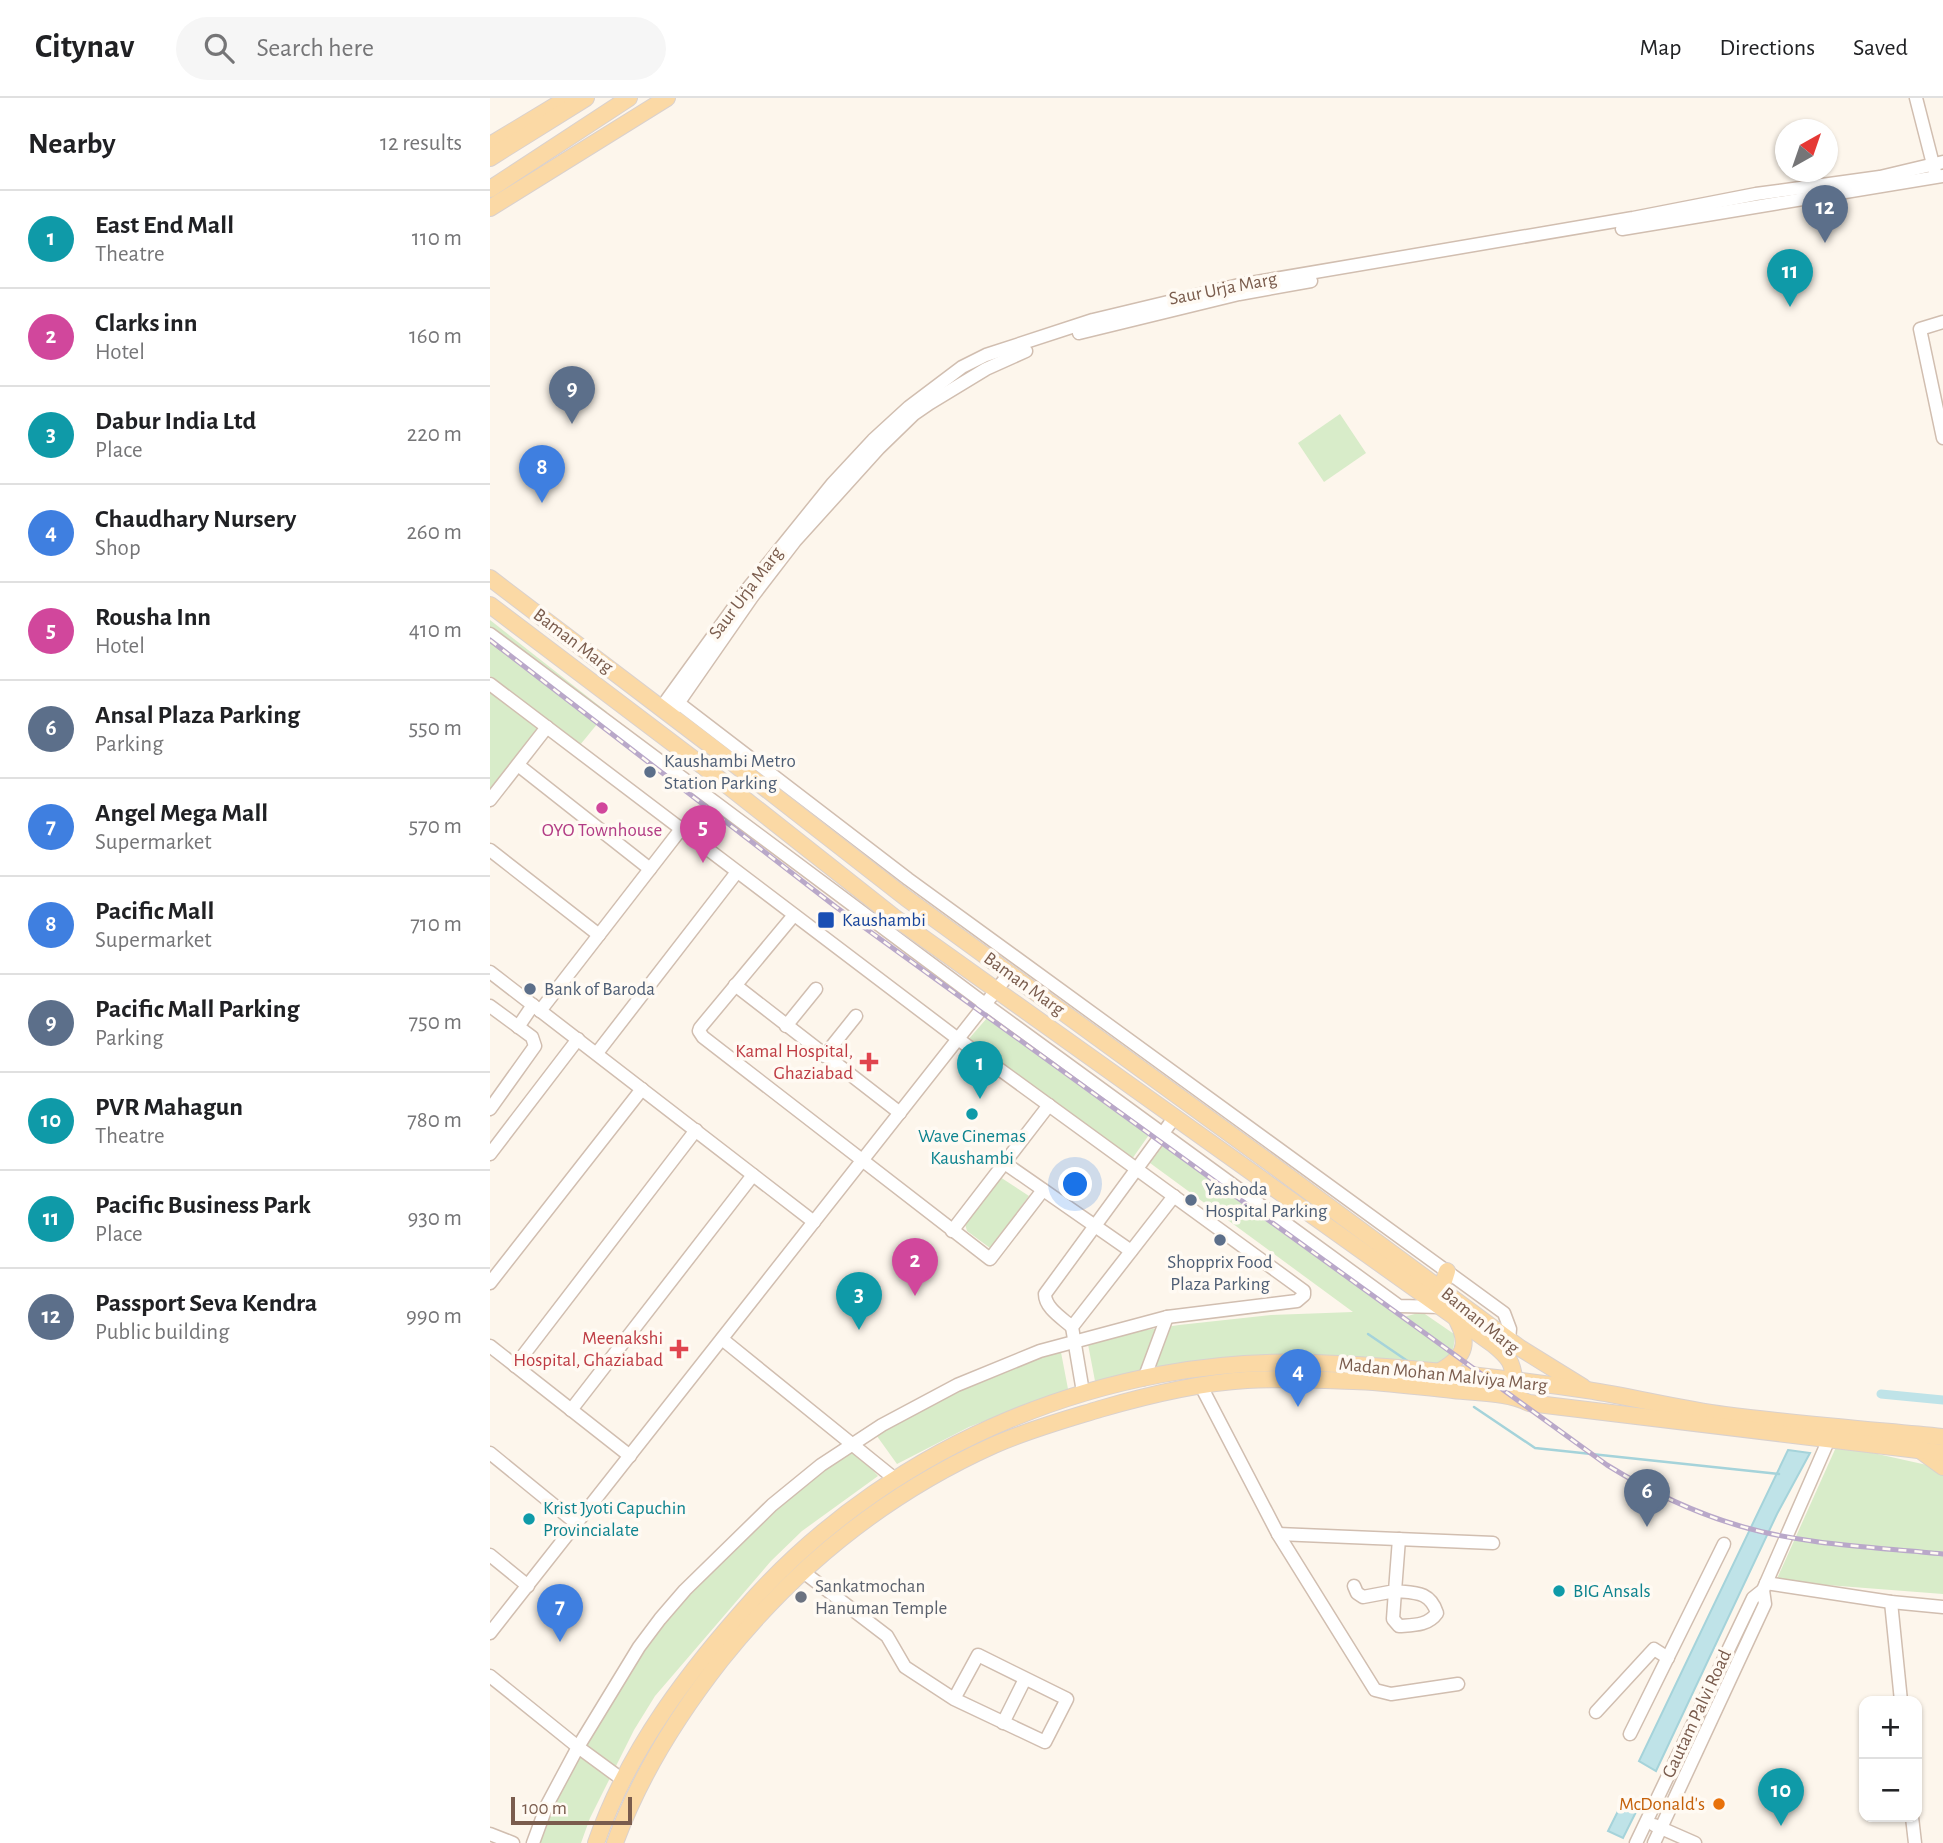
<!DOCTYPE html>
<meta charset="utf-8">
<style>
:root{--surface:#fff;--page:#f6f6f6;--text:#202124;--muted:#757577;--line:#e0e0e0;--accent:#2563eb}
body{margin:0;font-family:"Alegreya Sans",sans-serif;background:var(--page);color:var(--text)}
.controls{position:absolute;right:21px;bottom:21px;display:grid;overflow:hidden;border-radius:14px;box-shadow:0 2px 5px #0004}
.controls button{width:63px;height:63px;display:grid;place-items:center;padding:0;border:0;border-bottom:2px solid var(--line);background:var(--surface);color:var(--text);font:35px sans-serif}
.compass{position:absolute;left:1285px;top:21px;width:63px;height:63px;border-radius:50%;background:var(--surface);box-shadow:0 2px 5px #0004;rotate:40deg}
.scale{position:absolute;left:21px;bottom:18px;width:121px;box-sizing:border-box;padding-left:7px;border:4px solid #7a5c4d;border-top:0;font-size:19px;line-height:24px;white-space:nowrap;color:#7a5c4d;-webkit-text-stroke:5px #fffaf3;paint-order:stroke}
.you{position:absolute;left:586px;top:1087px;width:24px;height:24px;margin:-18px;border:5px solid #fff;border-radius:50%;background:#1a73e8;box-shadow:0 0 0 10px #1a73e833}
.badge{display:grid;place-items:center;width:46px;height:46px;border-radius:50%;background:var(--accent);color:#fff;font-size:23px;font-weight:700}
.pin{position:absolute;translate:-50% -58px;filter:drop-shadow(0 2px 4px #0008)}
.pin::after{content:'';position:absolute;top:37px;width:24px;height:21px;background:inherit;clip-path:polygon(0 0,100% 0,50% 100%)}
.list{margin:0;padding:0;list-style:none}
h2{display:flex;justify-content:space-between;align-items:center;height:91px;margin:0;padding:0 28px;font-size:30px}
h2 small{font-size:23px;font-weight:400;color:var(--muted)}
.list li{display:grid;grid-template-columns:46px 1fr auto;gap:21px;align-items:center;box-sizing:border-box;height:98px;padding:0 28px;border-top:2px solid var(--line)}
.list b{display:block;font-size:26px;white-space:nowrap}
.list p{margin:0;font-size:23px;white-space:nowrap;color:var(--muted)}
.list em{font-size:23px;font-style:normal;color:var(--muted)}
.icon{flex:none;width:38px;height:38px;fill:none;stroke:currentColor;stroke-width:2;stroke-linecap:round;stroke-linejoin:round}
.map{position:relative;flex:none;width:1453px;height:1745px;overflow:hidden}
header{display:flex;align-items:center;gap:42px;box-sizing:border-box;height:98px;padding:0 35px;background:var(--surface);border-bottom:2px solid var(--line)}
header strong{font-size:33px}
nav{display:flex;gap:38px;margin-inline-start:auto;font-size:24px}
.search{width:490px;height:63px;background:var(--page);display:flex;align-items:center;gap:18px;box-sizing:border-box;padding:0 24px;border-radius:38px;color:var(--muted);font-size:26px}
main{display:flex}
aside{flex:1;background:var(--surface)}
.map>svg:first-child{display:block}
</style>
<header>
<strong>Citynav</strong>
<div class="search"><svg class="icon" aria-label="search" viewBox="0 0 24 24"><circle cx="10" cy="10" r="6"/><path d="M15 15l6 6"/></svg>Search here</div>
<nav><a>Map</a><a>Directions</a><a>Saved</a></nav>
</header>
<main>
<aside>
<h2>Nearby<small>12 results</small></h2>
<ul class="list">
<li><span class="badge" style="background:#0f9aa8">1</span><div><b>East End Mall</b><p>Theatre</p></div><em>110 m</em></li>
<li><span class="badge" style="background:#d1479c">2</span><div><b>Clarks inn</b><p>Hotel</p></div><em>160 m</em></li>
<li><span class="badge" style="background:#0f9aa8">3</span><div><b>Dabur India Ltd</b><p>Place</p></div><em>220 m</em></li>
<li><span class="badge" style="background:#3f7fe0">4</span><div><b>Chaudhary Nursery</b><p>Shop</p></div><em>260 m</em></li>
<li><span class="badge" style="background:#d1479c">5</span><div><b>Rousha Inn</b><p>Hotel</p></div><em>410 m</em></li>
<li><span class="badge" style="background:#5c6f8a">6</span><div><b>Ansal Plaza Parking</b><p>Parking</p></div><em>550 m</em></li>
<li><span class="badge" style="background:#3f7fe0">7</span><div><b>Angel Mega Mall</b><p>Supermarket</p></div><em>570 m</em></li>
<li><span class="badge" style="background:#3f7fe0">8</span><div><b>Pacific Mall</b><p>Supermarket</p></div><em>710 m</em></li>
<li><span class="badge" style="background:#5c6f8a">9</span><div><b>Pacific Mall Parking</b><p>Parking</p></div><em>750 m</em></li>
<li><span class="badge" style="background:#0f9aa8">10</span><div><b>PVR Mahagun</b><p>Theatre</p></div><em>780 m</em></li>
<li><span class="badge" style="background:#0f9aa8">11</span><div><b>Pacific Business Park</b><p>Place</p></div><em>930 m</em></li>
<li><span class="badge" style="background:#5c6f8a">12</span><div><b>Passport Seva Kendra</b><p>Public building</p></div><em>990 m</em></li>
</ul>
</aside>
<div class="map">
<svg width="1453" height="1745" viewBox="0 0 1453 1745">
<rect width="100%" height="100%" fill="#fdf6ec"/>
<g fill="#d8ecc9">
<path d="M850,316L876,355L834,384L808,345Z"/>
<path d="M0,522L117,614L90,647L0,578Z"/>
<path d="M0,587L51,626L0,691Z"/>
<path d="M497,920L581,980L661,1034L642,1061L477,943Z"/>
<path d="M675,1045L910,1220L932,1214L964,1236C965,1250 963,1260 948,1265C929,1271 880,1260 858,1259C830,1257 801,1257 773,1258C715,1260 661,1271 605,1283L597,1241L689,1227L781,1217L863,1214L660,1065Z"/>
<path d="M510,1079L539,1098L500,1150L477,1133L475,1126Z"/>
<path d="M570,1249L578,1291L479,1329L407,1366L384,1334L521,1267Z"/>
<path d="M1347,1347L1437,1367L1453,1376V1496L1286,1483Z"/>
<path d="M361,1348L388,1378L312,1433L281,1463L165,1598L144,1632L100,1720L91,1745H47L90,1651L130,1577L200,1489L283,1406Z"/>
</g>
<g fill="#bfe3e8" stroke="#a5d3da" stroke-width="2">
<path d="M1298,1352L1320,1355L1287,1416L1166,1673L1149,1663Z"/>
<path d="M1131,1707L1146,1714L1133,1740L1118,1733Z"/>
</g>
<g fill="none" stroke-linecap="round" stroke-linejoin="round">
<g stroke="#a5d3da" stroke-width="2.5">
<path d="M878,1236L919,1264"/>
<path d="M984,1309L1045,1350L1289,1376"/>
</g>
<path stroke="#bfe3e8" stroke-width="9" d="M1391,1296L1453,1302"/>
<g stroke="#d1beb0" stroke-width="15">
<g id="minor">
<path d="M1426,0L1445,74"/>
<path d="M1132,131L1453,78"/>
<path d="M1453,224L1430,231L1453,340"/>
<path d="M589,235L749,196L821,183"/>
<path d="M0,536L495,906L909,1208L951,1209"/>
<path d="M0,586L468,941L814,1193V1197L807,1203L677,1219L550,1253L467,1287L392,1327L331,1367L282,1407L195,1492L170,1521L149,1549L88,1649L57,1707L43,1745"/>
<path d="M182,600L418,781L1014,1215L1020,1231L1019,1242"/>
<path d="M171,610L255,494L343,385L383,342L419,309L472,269L496,257L603,222L749,187L1143,120L1266,96L1390,79L1453,64"/>
<path d="M180,617L262,499L305,443L389,350L424,316L440,305L496,271L536,253"/>
<path d="M28,667L160,771"/>
<path d="M0,702L57,629"/>
<path d="M0,752L109,837"/>
<path d="M304,817L210,930L209,933L213,939L500,1161L553,1092"/>
<path d="M0,874L324,1124"/>
<path d="M245,887L410,1015"/>
<path d="M0,908L42,939L45,948L0,1011"/>
<path d="M50,913L191,731"/>
<path d="M296,928L326,891"/>
<path d="M28,929L43,907"/>
<path d="M107,955L247,774"/>
<path d="M334,958L366,918"/>
<path d="M0,1056L88,941"/>
<path d="M516,1066L641,1153"/>
<path d="M462,1133L559,1007"/>
<path d="M0,1185L152,991"/>
<path d="M582,1229C572,1220 555,1210 555,1196L684,1020"/>
<path d="M232,1241L405,1381"/>
<path d="M0,1248L140,1358"/>
<path d="M25,1268L206,1032"/>
<path d="M654,1281L677,1219"/>
<path d="M711,1288L788,1436L885,1592L901,1596L968,1586"/>
<path d="M593,1294L582,1229L684,1098"/>
<path d="M81,1312L263,1077"/>
<path d="M0,1355L87,1426"/>
<path d="M788,1436L1003,1445"/>
<path d="M0,1457L38,1488"/>
<path d="M312,1473L397,1538L415,1569L464,1601L555,1644L577,1601L488,1557L464,1601"/>
<path d="M1276,1485L1401,1504L1453,1509"/>
<path d="M864,1488L867,1495L873,1499L905,1493L903,1521L909,1528C923,1527 938,1528 947,1515C940,1493 925,1495 905,1493L909,1441"/>
<path d="M1401,1504L1411,1603"/>
<path d="M0,1535L519,876"/>
<path d="M0,1578L88,1649L133,1682"/>
<path d="M1106,1614L1164,1551L1178,1560"/>
<path d="M513,1625L535,1581"/>
<path d="M1140,1636L1234,1446"/>
<path d="M1422,1719L1425,1745"/>
<path d="M1164,1727L1205,1745"/>
<path d="M0,1736L23,1745"/>
<path d="M1146,1745L1263,1500L1273,1492L1339,1341"/>
<path d="M1164,1745L1275,1506L1273,1492"/>
</g>
</g>
<g stroke="#dad1cd" stroke-width="18">
<g id="major">
<path d="M0,47L78,0"/>
<path d="M0,60L96,0"/>
<path d="M0,91L139,0"/>
<path d="M0,110L177,0"/>
<path d="M0,480L225,651L416,800L780,1065L1030,1250L1093,1289"/>
<path d="M0,507L214,669L404,819L1004,1247C1026,1265 1021,1268 1027,1294"/>
<path d="M951,1192L957,1173"/>
<path d="M947,1275C973,1260 981,1249 967,1222"/>
<path d="M1431,1353L1453,1369"/>
<path d="M106,1745C139,1650 200,1571 266,1498C406,1345 618,1257 825,1265C916,1268 1007,1279 1097,1292C1143,1299 1189,1311 1235,1317C1308,1326 1381,1332 1453,1339"/>
<path d="M125,1745C149,1679 188,1617 231,1562C305,1469 395,1396 504,1347C538,1332 574,1322 610,1311C658,1297 707,1285 757,1282C792,1280 828,1282 863,1283C897,1284 930,1289 963,1292C988,1295 1017,1294 1039,1305L1453,1355"/>
</g>
</g>
<use href="#minor" stroke="#fff" stroke-width="12"/>
<use href="#major" stroke="#fbd9a5" stroke-width="16"/>
<g stroke="#b9a8c9" stroke-width="5">
<path id="rail" d="M0,542L346,809L1117,1367C1159,1393 1202,1414 1250,1428C1315,1447 1385,1449 1453,1456"/>
</g>
<use href="#rail" stroke="#fffaf3" stroke-width="2.5" stroke-dasharray="8" stroke-linecap="butt"/>
</g>
<g fill="#5c6f8a" stroke="#fffaf3" stroke-width="2.5">
<circle cx="160" cy="674" r="7"/>
<circle cx="40" cy="891" r="7"/>
<circle cx="701" cy="1102" r="7"/>
<circle cx="730" cy="1142" r="7"/>
</g>
<circle fill="#d1479c" stroke="#fffaf3" stroke-width="2.5" cx="112" cy="710" r="7"/>
<rect fill="#1a4fb4" stroke="#fffaf3" stroke-width="2.5" x="327" y="813" width="18" height="18" rx="3.5"/>
<g fill="#e0444e" stroke="#fffaf3" stroke-width="2.5">
<path d="M375.5 953.5h7v7h7v7h-7v7h-7v-7h-7v-7h7z"/>
<path d="M185.5 1240.5h7v7h7v7h-7v7h-7v-7h-7v-7h7z"/>
</g>
<g fill="#0f9aa8" stroke="#fffaf3" stroke-width="2.5">
<circle cx="482" cy="1016" r="7"/>
<circle cx="39" cy="1421" r="7"/>
<circle cx="1069" cy="1493" r="7"/>
</g>
<circle fill="#6b7280" stroke="#fffaf3" stroke-width="2.5" cx="311" cy="1499" r="7"/>
<circle fill="#e8710a" stroke="#fffaf3" stroke-width="2.5" cx="1229" cy="1706" r="7"/>
<g text-anchor="middle" dominant-baseline="central" stroke-width="7" stroke-linejoin="round" paint-order="stroke">
<g font-size="19" fill="#7a5c4d" stroke="#fffaf3">
<text transform="translate(733 191) rotate(-11)">Saur Urja Marg</text>
<text transform="translate(256 495) rotate(-53)">Saur Urja Marg</text>
<text transform="translate(83 543) rotate(37)">Baman Marg</text>
<text transform="translate(534 886) rotate(36)">Baman Marg</text>
<text transform="translate(990 1223) rotate(39)">Baman Marg</text>
<text transform="translate(953 1277) rotate(6)">Madan Mohan Malviya Marg</text>
<text transform="translate(1207 1616) rotate(-65)">Gautam Palvi Road</text>
</g>
<g font-size="19" fill="#4e5e75" stroke="#fffaf3" text-anchor="start">
<text x="174" y="663">Kaushambi Metro<tspan x="174" dy="22">Station Parking</tspan></text>
<text x="54" y="891">Bank of Baroda</text>
<text x="715" y="1091">Yashoda<tspan x="715" dy="22">Hospital Parking</tspan></text>
<text x="730" y="1164" text-anchor="middle">Shopprix Food<tspan x="730" dy="22">Plaza Parking</tspan></text>
</g>
<g font-size="19" fill="#b23c85" stroke="#fffaf3">
<text x="112" y="732">OYO Townhouse</text>
</g>
<g font-size="19" fill="#164399" stroke="#fffaf3" text-anchor="start">
<text x="352" y="822">Kaushambi</text>
</g>
<g font-size="19" fill="#be3a42" stroke="#fffaf3" text-anchor="end">
<text x="363" y="953">Kamal Hospital,<tspan x="363" dy="22">Ghaziabad</tspan></text>
<text x="173" y="1240">Meenakshi<tspan x="173" dy="22">Hospital, Ghaziabad</tspan></text>
</g>
<g font-size="19" fill="#0d838f" stroke="#fffaf3" text-anchor="start">
<text x="482" y="1038" text-anchor="middle">Wave Cinemas<tspan x="482" dy="22">Kaushambi</tspan></text>
<text x="53" y="1410">Krist Jyoti Capuchin<tspan x="53" dy="22">Provincialate</tspan></text>
<text x="1083" y="1493">BIG Ansals</text>
</g>
<g font-size="19" fill="#5b616d" stroke="#fffaf3" text-anchor="start">
<text x="325" y="1488">Sankatmochan<tspan x="325" dy="22">Hanuman Temple</tspan></text>
</g>
<g font-size="19" fill="#c56008" stroke="#fffaf3" text-anchor="end">
<text x="1215" y="1706">McDonald's</text>
</g>
</g>
</svg>
<div class="controls">
<button>+</button>
<button>−</button>
</div>
<svg class="compass" viewBox="-18 -18 36 36"><path d="M0-13l5 13h-10z" fill="#e53935"/><path d="M0 13l5-13h-10z" fill="#757577"/></svg>
<div class="scale">100 m</div>
<div class="you"></div>
<div class="pin badge" style="left:490px;top:1001px;background:#0f9aa8">1</div>
<div class="pin badge" style="left:425px;top:1198px;background:#d1479c">2</div>
<div class="pin badge" style="left:369px;top:1232px;background:#0f9aa8">3</div>
<div class="pin badge" style="left:808px;top:1309px;background:#3f7fe0">4</div>
<div class="pin badge" style="left:213px;top:765px;background:#d1479c">5</div>
<div class="pin badge" style="left:1157px;top:1429px;background:#5c6f8a">6</div>
<div class="pin badge" style="left:70px;top:1544px;background:#3f7fe0">7</div>
<div class="pin badge" style="left:52px;top:405px;background:#3f7fe0">8</div>
<div class="pin badge" style="left:82px;top:326px;background:#5c6f8a">9</div>
<div class="pin badge" style="left:1291px;top:1728px;background:#0f9aa8">10</div>
<div class="pin badge" style="left:1300px;top:209px;background:#0f9aa8">11</div>
<div class="pin badge" style="left:1335px;top:145px;background:#5c6f8a">12</div>
</div>
</main>
